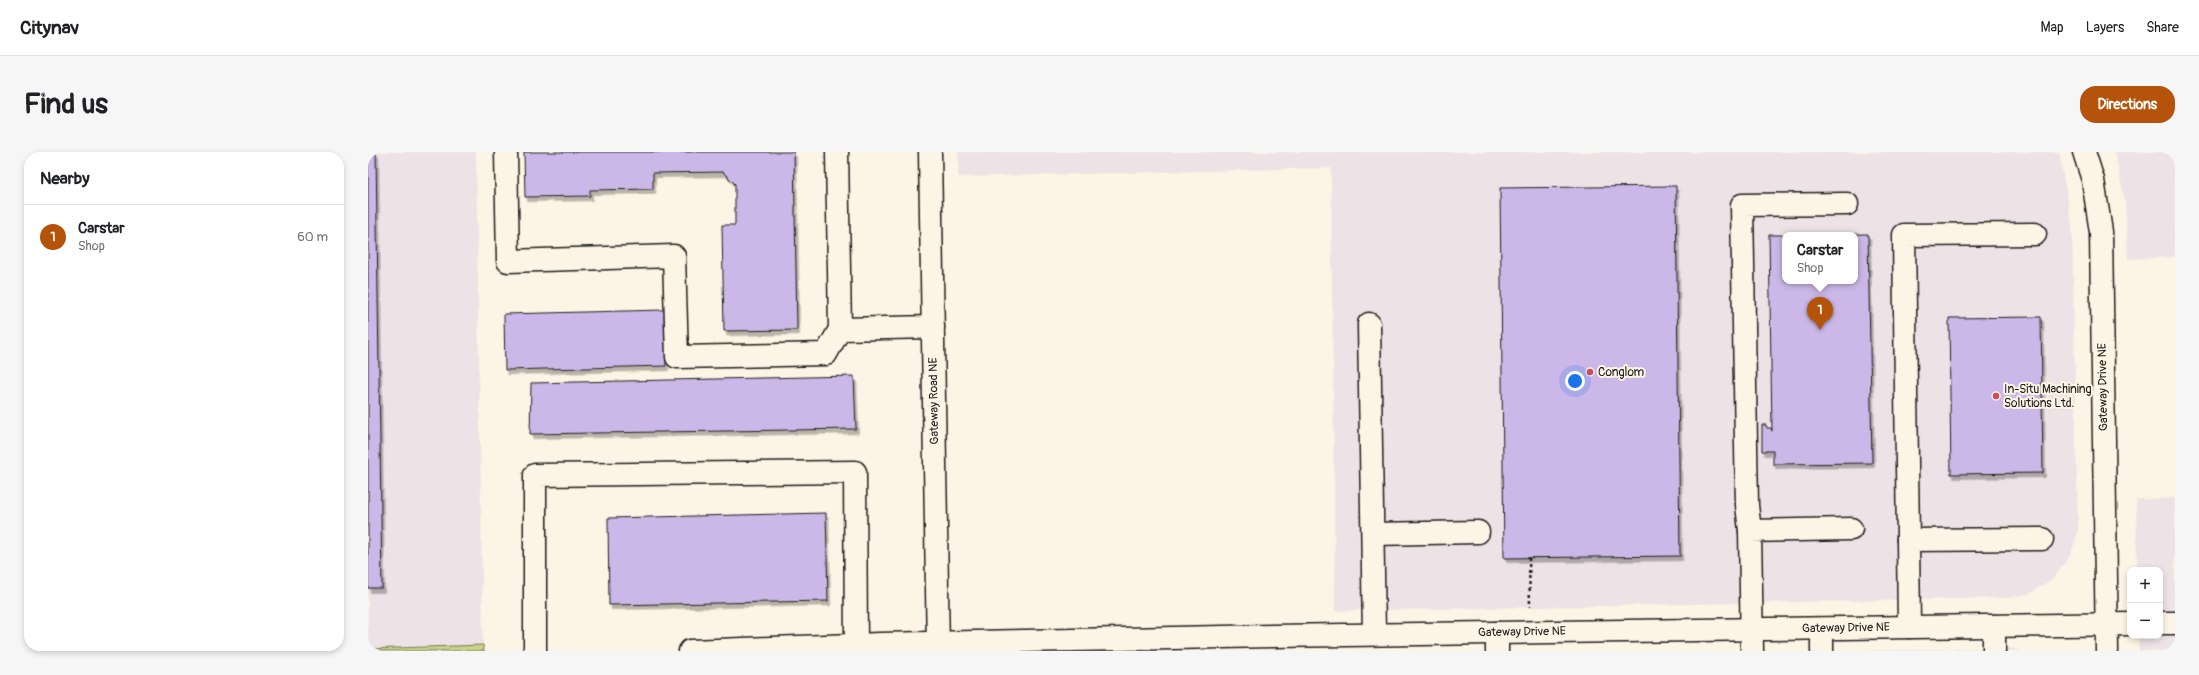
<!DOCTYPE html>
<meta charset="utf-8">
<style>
:root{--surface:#fff;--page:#f6f6f6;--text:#202124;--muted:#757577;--line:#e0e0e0;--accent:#b45309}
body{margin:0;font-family:Pangolin,sans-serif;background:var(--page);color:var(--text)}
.controls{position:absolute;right:12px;bottom:12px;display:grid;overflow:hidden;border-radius:8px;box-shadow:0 2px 6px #0003}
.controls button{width:36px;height:36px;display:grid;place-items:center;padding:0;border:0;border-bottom:1px solid var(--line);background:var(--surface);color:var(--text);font:20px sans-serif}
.you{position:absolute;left:1207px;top:229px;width:14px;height:14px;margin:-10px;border:3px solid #fff;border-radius:50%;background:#1a73e8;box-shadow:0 0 0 6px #1a73e833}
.badge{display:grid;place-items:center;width:26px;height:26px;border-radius:50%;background:var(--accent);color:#fff;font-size:13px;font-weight:700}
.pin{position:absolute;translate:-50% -33px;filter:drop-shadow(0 1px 2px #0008)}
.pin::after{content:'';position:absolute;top:21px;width:14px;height:12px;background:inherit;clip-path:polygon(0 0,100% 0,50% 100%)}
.popup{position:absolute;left:1414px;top:80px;width:76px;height:52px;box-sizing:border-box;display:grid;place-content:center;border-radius:8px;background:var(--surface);filter:drop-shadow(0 1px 3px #0005);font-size:13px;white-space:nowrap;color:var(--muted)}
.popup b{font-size:15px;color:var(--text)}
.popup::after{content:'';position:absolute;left:50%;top:100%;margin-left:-8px;border:8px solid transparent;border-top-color:var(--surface)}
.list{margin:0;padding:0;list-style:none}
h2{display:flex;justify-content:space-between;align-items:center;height:52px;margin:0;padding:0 16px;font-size:17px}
h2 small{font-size:13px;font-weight:400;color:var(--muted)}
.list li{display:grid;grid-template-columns:26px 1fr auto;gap:12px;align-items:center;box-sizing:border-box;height:64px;padding:0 16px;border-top:1px solid var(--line)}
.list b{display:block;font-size:15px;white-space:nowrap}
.list p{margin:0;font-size:13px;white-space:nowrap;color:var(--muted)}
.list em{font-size:13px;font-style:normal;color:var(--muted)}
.map{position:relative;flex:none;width:1807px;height:499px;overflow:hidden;border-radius:16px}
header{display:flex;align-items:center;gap:24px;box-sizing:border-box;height:56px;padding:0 20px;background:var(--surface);border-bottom:1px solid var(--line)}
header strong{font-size:19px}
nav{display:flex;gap:22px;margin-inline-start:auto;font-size:14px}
.intro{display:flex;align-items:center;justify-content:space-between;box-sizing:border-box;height:96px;padding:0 24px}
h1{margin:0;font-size:28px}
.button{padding:10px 18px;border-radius:16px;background:var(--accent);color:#fff;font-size:14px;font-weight:700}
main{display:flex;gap:24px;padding:0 24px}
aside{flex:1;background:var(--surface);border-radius:16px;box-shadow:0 2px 6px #0003}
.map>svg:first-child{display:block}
</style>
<header>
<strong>Citynav</strong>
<nav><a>Map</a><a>Layers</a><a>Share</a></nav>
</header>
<div class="intro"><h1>Find us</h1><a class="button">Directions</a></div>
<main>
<aside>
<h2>Nearby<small></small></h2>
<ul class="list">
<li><span class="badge">1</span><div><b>Carstar</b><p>Shop</p></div><em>60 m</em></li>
</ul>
</aside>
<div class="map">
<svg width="1807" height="499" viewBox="0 0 1807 499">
<defs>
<filter id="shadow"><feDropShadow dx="2.5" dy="4.5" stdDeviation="0" flood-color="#0004"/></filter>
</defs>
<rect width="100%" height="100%" fill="#fcf5e5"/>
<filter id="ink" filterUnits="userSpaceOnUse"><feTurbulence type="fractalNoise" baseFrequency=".025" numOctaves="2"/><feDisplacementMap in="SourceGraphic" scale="8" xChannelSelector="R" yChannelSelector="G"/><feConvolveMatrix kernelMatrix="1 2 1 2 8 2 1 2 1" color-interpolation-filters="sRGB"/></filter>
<g filter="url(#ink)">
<g fill="#ede3e6" fill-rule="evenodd">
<path d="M0,0H108L115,493L0,497Z"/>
<path d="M590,0H1691L1704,73L1710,380L1703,402L1686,426L1661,442L1640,446L967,459L963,16L590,25ZM1417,83H1487V129H1417Z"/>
<path d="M1747,0H1807V105L1760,107L1757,51Z"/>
<path d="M1807,346V499H1771L1770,484H1792V418H1769L1768,347Z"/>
<path d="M1644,496L1652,499H1475Z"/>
</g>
<path fill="#c8d488" stroke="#727852" d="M115,493L116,499H0V497Z"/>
<g fill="#cbb8e8" stroke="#1c1c1c" filter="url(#shadow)">
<path d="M0,0H8L14,436H0Z"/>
<path d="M156,0H426L429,178L356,179L354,73H367V32L355,20L285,21V37L222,38V44L157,45Z"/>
<path d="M1308,34L1312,404L1136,406L1132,36Z"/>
<path d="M1500,82L1504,311L1405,312V299H1394V273H1398L1399,276H1403L1404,279L1401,83H1417V129H1487V83H1421Z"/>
<path d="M297,158L298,214L137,218L136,162Z"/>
<path d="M1673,165L1675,321L1583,322L1581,166Z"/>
<path d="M486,224L488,277L162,282L163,231Z"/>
<path d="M458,361L460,449L241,453L240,366Z"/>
</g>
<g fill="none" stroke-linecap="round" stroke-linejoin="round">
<g stroke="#1c1c1c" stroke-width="25">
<g id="minor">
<path d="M138,0L140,109L306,104L309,205L458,202L472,177"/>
<path d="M469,0L472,177L565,175"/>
<path d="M562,0L570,499"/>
<path d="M1716,0L1725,28L1733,80L1739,499"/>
<path d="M1001,172L1006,482"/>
<path d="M1382,379L1379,353L1374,53L1479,52"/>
<path d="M1005,382L1110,380"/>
<path d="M1540,388L1536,83L1667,82"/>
<path d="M1792,471H1807"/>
<path d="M1626,474V499"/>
<path d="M1541,475L1540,388L1674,387"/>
<path d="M1454,477V499"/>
<path d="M1129,481V499"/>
<path d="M167,499V323L487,320L488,493"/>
<path d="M322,499L512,492L904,484L1762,472"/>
<path d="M1384,499L1382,379L1483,377"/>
</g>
</g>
<path stroke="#1c1c1c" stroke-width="2.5" stroke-dasharray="3 3" stroke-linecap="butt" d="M1161,406L1162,455"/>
<use href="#minor" stroke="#fcf5e5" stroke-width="22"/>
</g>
</g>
<g fill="#d1495b" stroke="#fcf5e5" stroke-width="1.5">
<circle cx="1222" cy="220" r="4"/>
<circle cx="1628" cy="244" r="4"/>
</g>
<g text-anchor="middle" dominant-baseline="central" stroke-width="4" stroke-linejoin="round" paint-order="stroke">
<g font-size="12" fill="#1c1c1c" stroke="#fcf5e5" text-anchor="start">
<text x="1230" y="220">Conglom</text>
<text x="1636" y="237">In-Situ Machining<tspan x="1636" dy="14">Solutions Ltd.</tspan></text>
</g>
<g font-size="12" fill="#1c1c1c" stroke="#fcf5e5">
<text transform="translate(1735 235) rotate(-91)">Gateway Drive NE</text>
<text transform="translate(566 249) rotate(-91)">Gateway Road NE</text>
<text transform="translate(1478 476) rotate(-1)">Gateway Drive NE</text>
<text transform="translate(1154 480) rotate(-1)">Gateway Drive NE</text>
</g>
</g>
</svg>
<div class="controls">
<button>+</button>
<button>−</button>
</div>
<div class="you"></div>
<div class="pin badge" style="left:1452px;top:178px">1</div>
<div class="popup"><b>Carstar</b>Shop</div>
</div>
</main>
